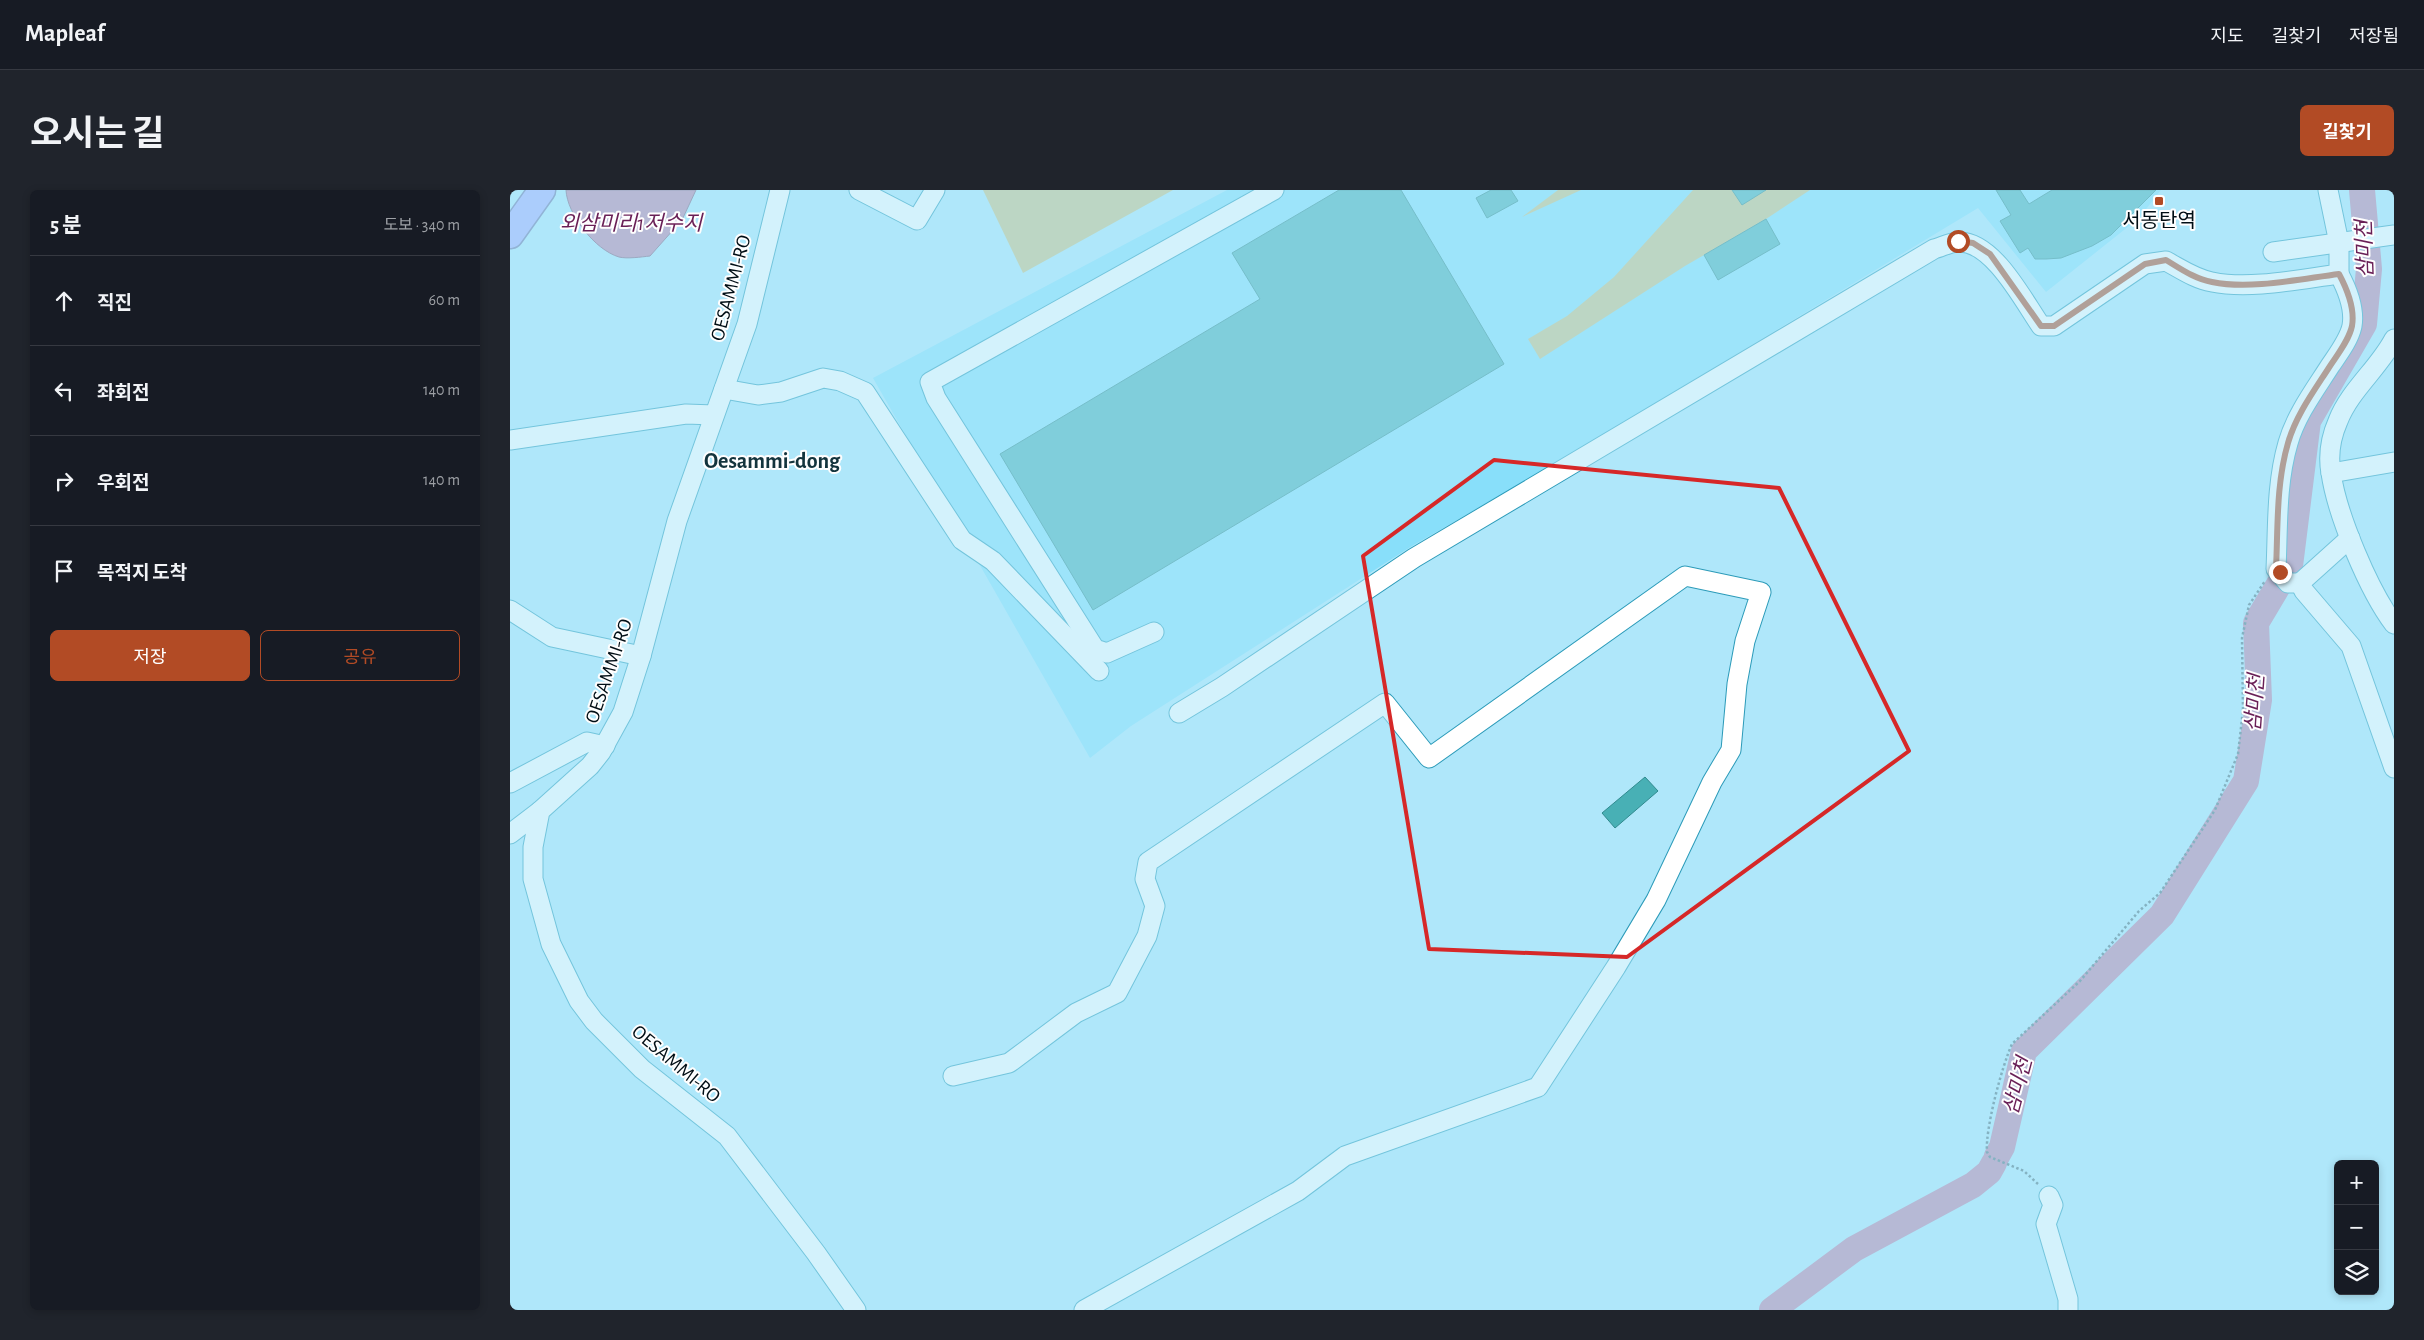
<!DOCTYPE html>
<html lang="ko">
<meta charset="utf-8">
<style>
:root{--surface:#171b24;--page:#20242c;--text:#f1f3f6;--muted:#9ea1a6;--line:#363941;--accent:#b24b25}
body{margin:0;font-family:"Alegreya Sans","Noto Sans KR",sans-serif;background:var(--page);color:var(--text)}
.controls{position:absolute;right:15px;bottom:15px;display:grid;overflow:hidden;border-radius:8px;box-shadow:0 2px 8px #0003}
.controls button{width:45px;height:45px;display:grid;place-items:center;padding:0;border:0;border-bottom:1px solid var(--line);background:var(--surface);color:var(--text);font:25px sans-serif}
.stop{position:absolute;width:15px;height:15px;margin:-11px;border:4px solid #b24b25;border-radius:50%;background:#fff}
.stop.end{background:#b24b25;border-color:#fff;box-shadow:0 1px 5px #0008}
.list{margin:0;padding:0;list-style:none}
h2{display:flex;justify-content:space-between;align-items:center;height:65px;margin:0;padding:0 20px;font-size:21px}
h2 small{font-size:16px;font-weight:400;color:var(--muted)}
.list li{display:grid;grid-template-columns:32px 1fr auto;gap:15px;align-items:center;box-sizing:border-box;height:90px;padding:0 20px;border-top:1px solid var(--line)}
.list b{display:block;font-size:19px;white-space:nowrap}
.list em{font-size:16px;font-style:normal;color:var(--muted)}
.actions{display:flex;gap:10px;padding:15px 20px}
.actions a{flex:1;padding:11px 0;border:1px solid var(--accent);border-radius:8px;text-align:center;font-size:18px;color:var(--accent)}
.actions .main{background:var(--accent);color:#fff}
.icon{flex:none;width:28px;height:28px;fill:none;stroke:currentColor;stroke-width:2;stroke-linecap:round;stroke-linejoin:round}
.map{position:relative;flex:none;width:1884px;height:1120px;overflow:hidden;border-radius:8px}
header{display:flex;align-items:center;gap:30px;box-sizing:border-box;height:70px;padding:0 25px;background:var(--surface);border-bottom:1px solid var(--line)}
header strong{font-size:24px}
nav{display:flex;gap:28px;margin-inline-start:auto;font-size:18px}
.intro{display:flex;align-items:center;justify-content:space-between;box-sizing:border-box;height:120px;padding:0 30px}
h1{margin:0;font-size:35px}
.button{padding:12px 22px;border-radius:8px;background:var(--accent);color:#fff;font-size:18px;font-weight:700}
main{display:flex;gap:30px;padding:0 30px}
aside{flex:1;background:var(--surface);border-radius:8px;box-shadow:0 2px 8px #0003}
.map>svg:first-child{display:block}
</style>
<header>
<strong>Mapleaf</strong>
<nav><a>지도</a><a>길찾기</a><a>저장됨</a></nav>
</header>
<div class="intro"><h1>오시는 길</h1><a class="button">길찾기</a></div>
<main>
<aside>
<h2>5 분<small>도보 · 340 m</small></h2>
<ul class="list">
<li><svg class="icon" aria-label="ahead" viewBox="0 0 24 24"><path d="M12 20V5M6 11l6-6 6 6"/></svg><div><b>직진</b></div><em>60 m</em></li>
<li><svg class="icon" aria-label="left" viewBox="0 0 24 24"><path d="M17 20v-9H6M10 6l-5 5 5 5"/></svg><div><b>좌회전</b></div><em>140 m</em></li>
<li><svg class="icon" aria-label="right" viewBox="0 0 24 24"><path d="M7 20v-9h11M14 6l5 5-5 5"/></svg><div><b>우회전</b></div><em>140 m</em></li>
<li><svg class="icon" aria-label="arrive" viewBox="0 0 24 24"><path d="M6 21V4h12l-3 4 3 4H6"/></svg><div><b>목적지 도착</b></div></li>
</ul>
<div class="actions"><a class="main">저장</a><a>공유</a></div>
</aside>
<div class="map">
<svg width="1884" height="1120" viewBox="0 0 1884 1120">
<rect width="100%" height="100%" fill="#afe7fa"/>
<path fill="#88dffa" d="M717,0H1651L1629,28L1536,102L1468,18L1053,269L902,356L621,536L580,568L363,188Z"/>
<g fill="#cdc283">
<path d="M473,0H663L513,83Z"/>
<path d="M1048,0H1071L1012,27Z"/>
<path d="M1183,0H1300L1256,29L1175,76L1030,169L1018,149L1057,126L1104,87Z"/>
</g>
<path fill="#be80a9" stroke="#855e7d" d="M56,0H186L172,30L140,66C131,67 117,69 109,67C85,60 57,24 56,0Z"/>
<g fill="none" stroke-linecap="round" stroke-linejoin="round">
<g stroke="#be80a9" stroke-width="26">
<path d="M1487,966L1492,957L1514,861L1652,725L1736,591L1749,510L1746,433L1780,376L1798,231L1854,134L1859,79L1852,0"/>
<path d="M1262,1120L1344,1059L1463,995L1479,982L1484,973"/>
</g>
</g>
<g fill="#48b0b5" stroke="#308b8f">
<path d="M829,0H891L994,174L583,420L490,264L750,109L722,63Z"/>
<path d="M981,0H1001L1008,11L977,28L966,8Z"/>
<path d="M1222,0H1256L1232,15Z"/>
<path d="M1486,0H1510L1519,14L1542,0H1646L1601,45L1582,56L1551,68L1536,69H1525L1518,58L1510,63L1490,31L1501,25Z"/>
<path d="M1256,29L1270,54L1208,90L1194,65Z"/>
<path d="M1135,587L1148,601L1105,638L1092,623Z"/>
</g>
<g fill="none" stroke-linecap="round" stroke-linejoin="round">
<g stroke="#2c9bb9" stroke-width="21">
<g id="minor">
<path d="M270,0L237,134L167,331L131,466L113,522L91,562L80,576L30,621L23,657V689L41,754L69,811L84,831L132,879L217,946L306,1063L346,1120"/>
<path d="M349,0L407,30L425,0"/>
<path d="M1763,62L1884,45"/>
<path d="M1884,149C1869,178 1840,200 1828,231C1821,247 1818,266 1821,283C1827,325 1859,401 1884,434"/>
<path d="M214,199L248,205L271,202L313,188L330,191L355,202L452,350L483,371L589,481"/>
<path d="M0,250L176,224L204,225"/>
<path d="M1821,283L1884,272"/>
<path d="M1840,348L1790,393L1794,401L1841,456L1884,578"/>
<path d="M1790,393H1778L1766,379C1768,337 1766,294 1778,253C1786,225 1804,201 1820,176C1828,164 1839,150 1842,136C1845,119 1837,99 1829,84"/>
<path d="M0,420L42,447L131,466"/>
<path d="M644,442L597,463L585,459L426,208L420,192L764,0"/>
<path d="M669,523L712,497L904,368L1424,59C1432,57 1442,51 1450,52C1484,53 1513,110 1531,136H1544L1635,74L1656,71C1671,79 1685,89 1702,92C1740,100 1790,89 1829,84V53L1818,0"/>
<path d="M0,593L77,552L95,556"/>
<path d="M0,644L30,621"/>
<path d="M443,886L499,873L566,823L607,803L637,746L645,716L635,689L638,672L875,513L919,568L1175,386L1251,402L1235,451L1227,494L1221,560L1202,592L1146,710L1106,777L1028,897L835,966L788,1001L574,1120"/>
<path d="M1539,1006L1543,1015L1536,1034L1558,1109V1120"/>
</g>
</g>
<g stroke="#6d75ac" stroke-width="29">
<path id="highway" d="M0,45L32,0"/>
</g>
<path stroke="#51727f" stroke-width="2.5" stroke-dasharray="2.5 2.5" stroke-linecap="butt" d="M1528,994L1514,981L1480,967L1477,962C1475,939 1492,876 1502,854L1570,791L1629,721L1650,703L1705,620L1728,564L1733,520L1732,448L1739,415L1755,391"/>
<use href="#minor" stroke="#fff" stroke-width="19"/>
<use href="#highway" stroke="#a7adfe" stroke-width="26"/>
</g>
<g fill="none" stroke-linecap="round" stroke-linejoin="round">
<path stroke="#b24b25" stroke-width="6" d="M1448,51L1463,53L1480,64L1531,136H1544L1635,74L1656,70C1671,79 1685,89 1702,92C1740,100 1790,89 1829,84C1837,99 1845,119 1842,136C1839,150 1828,164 1820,176C1804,201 1786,225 1778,253C1766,294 1768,337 1766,379L1770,382"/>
</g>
<path d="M0 0H1884V1120H0ZM984,270L1269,298L1399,561L1117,767L919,759L853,366Z" fill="#afe7fa" fill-opacity=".55" fill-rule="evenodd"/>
<path fill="none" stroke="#d62828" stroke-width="4" stroke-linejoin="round" d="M984,270L1269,298L1399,561L1117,767L919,759L853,366Z"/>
<rect fill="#b24b25" stroke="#fefefe" stroke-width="2" x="1644" y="6" width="10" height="10" rx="2.5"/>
<g text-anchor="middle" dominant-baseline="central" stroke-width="4" stroke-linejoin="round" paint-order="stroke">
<g font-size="20" fill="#000e15" stroke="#fefefe">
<text x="1649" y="31">서동탄역</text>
</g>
<g font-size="20" fill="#000e15" stroke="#fefefe">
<text transform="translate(221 98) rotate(-75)">OESAMMI-RO</text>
<text transform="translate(99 481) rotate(-71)">OESAMMI-RO</text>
<text transform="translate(166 874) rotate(40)">OESAMMI-RO</text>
</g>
<g font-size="21" font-style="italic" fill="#691f56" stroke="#fefefe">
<text x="121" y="33">외삼미리1저수지</text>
<text transform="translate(1855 59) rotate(-92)">삼미천</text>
<text transform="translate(1745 513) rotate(-86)">삼미천</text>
<text transform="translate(1508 896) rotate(-75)">삼미천</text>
</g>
<g font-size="22" font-weight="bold" fill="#13343d" stroke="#fefefe">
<text x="262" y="271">Oesammi-dong</text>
</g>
</g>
</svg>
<div class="controls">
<button>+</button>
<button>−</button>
<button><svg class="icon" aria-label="layers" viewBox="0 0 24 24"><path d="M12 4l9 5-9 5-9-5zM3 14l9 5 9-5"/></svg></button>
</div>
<div class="stop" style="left:1448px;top:51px"></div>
<div class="stop end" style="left:1770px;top:382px"></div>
</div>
</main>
